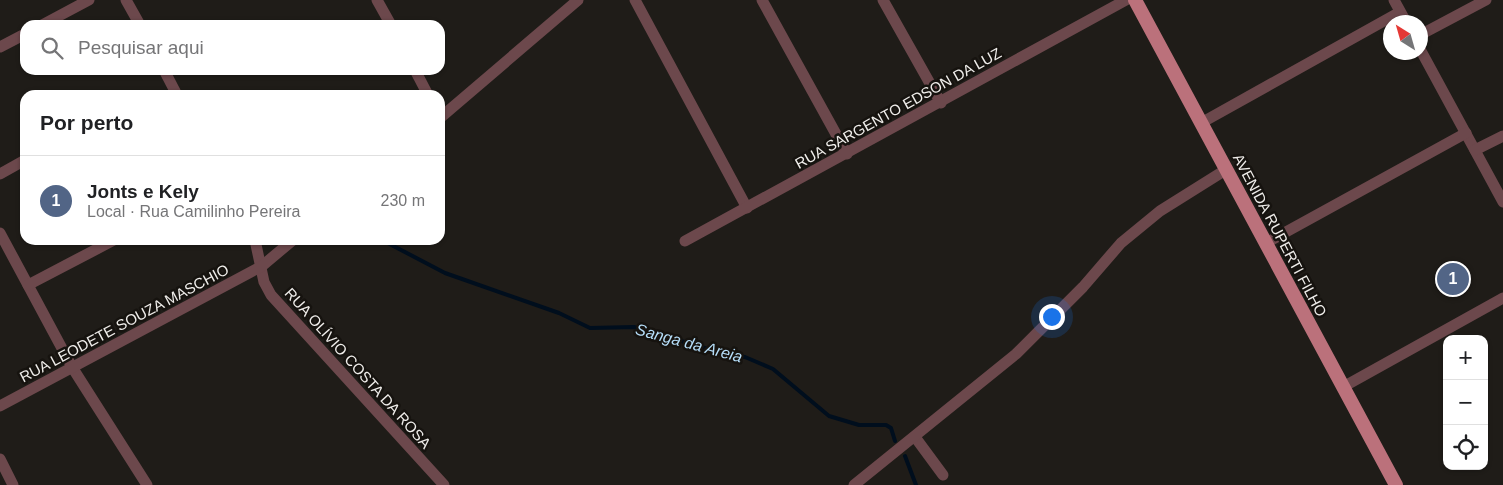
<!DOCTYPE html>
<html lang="pt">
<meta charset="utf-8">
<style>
:root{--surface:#fff;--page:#f6f6f6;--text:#202124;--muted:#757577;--line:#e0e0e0;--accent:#526586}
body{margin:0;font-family:Arial,sans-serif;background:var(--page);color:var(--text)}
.controls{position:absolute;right:15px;bottom:15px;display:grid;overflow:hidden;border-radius:10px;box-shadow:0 1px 4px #0004}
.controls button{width:45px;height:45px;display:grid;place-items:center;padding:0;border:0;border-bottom:1px solid var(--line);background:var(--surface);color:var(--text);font:25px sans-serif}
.compass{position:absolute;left:1383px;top:15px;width:45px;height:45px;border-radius:50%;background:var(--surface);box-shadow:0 1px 4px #0004;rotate:323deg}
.you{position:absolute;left:1051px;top:316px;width:18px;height:18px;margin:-12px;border:4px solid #fff;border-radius:50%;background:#1a73e8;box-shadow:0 0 0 8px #1a73e833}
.badge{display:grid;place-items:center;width:32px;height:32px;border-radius:50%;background:var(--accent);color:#fff;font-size:16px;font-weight:700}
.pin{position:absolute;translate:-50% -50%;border:2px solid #fff;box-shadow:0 1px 5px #0006}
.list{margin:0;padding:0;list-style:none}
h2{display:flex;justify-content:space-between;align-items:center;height:65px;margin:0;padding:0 20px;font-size:21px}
h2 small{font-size:16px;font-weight:400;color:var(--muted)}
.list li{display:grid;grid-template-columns:32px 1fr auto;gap:15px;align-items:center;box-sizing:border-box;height:90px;padding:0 20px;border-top:1px solid var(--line)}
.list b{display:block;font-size:19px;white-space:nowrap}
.list p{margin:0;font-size:16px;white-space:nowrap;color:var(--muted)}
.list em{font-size:16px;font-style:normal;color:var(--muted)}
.icon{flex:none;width:28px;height:28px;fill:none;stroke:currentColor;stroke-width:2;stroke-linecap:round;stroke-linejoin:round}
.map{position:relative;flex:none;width:1503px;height:485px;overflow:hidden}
.search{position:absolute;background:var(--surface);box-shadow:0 1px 4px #0004;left:20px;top:20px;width:425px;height:55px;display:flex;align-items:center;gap:12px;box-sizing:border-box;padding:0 18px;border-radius:15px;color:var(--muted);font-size:19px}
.panel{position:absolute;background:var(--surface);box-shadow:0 1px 4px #0004;left:20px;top:90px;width:425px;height:155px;border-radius:15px}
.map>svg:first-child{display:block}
</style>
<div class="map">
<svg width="1503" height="485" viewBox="0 0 1503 485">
<rect width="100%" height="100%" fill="#1f1c18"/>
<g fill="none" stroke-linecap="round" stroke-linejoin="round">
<g stroke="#000e1d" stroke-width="4">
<path d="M382,240L445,273L559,313L590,328L634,327L728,355L745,357L773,369L829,416L859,425H886L891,428L895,441"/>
<path d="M905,456L916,485"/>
</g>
<g stroke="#6c484c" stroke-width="11">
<path d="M126,0L140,25"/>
<path d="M377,0L391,25"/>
<path d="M635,0L747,208"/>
<path d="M762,0L847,154"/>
<path d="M883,0L941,103"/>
<path d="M1394,0L1406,22"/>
<path d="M42,25L89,0"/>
<path d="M1420,35L1486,0"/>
<path d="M0,47L25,34"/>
<path d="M1420,49L1503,202"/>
<path d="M164,70L177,95"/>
<path d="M415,70L428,95"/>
<path d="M440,118L578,0"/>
<path d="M1201,123L1400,12"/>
<path d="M1475,150L1503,136"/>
<path d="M0,174L25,160"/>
<path d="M0,233L72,367L147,485"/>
<path d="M255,240L264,282L271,295L444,485"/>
<path d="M685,241L1126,0"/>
<path d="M1266,243L1466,133"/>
<path d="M28,285L114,240"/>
<path d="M1343,387L1503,298"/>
<path d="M0,406L262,266L293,240"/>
<path d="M915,437L943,475"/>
<path d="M0,459L13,485"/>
<path d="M854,485L1016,354L1083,287L1121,243L1160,211L1227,169"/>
</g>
<path stroke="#bb717b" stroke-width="14" d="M1135,0L1396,485"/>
</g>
<g text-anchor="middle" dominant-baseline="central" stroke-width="5" stroke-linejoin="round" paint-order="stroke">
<g font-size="15" fill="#f0eeeb" stroke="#16130f">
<text transform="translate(898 108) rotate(-29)">RUA SARGENTO EDSON DA LUZ</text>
<text transform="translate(1280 235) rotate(62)">AVENIDA RUPERTI FILHO</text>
<text transform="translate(124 323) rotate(-28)">RUA LEODETE SOUZA MASCHIO</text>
<text transform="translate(358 368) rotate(48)">RUA OLÍVIO COSTA DA ROSA</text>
</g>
<g font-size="16" font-style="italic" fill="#b5ddf8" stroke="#16130f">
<text transform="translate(689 343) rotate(15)">Sanga da Areia</text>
</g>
</g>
</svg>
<div class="controls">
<button>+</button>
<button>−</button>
<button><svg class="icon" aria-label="locate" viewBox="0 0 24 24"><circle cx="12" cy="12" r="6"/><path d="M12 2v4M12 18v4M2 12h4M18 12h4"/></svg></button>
</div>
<svg class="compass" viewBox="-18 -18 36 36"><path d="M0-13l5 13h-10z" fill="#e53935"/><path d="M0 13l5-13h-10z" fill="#757577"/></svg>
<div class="you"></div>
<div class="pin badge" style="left:1453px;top:279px">1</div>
<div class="search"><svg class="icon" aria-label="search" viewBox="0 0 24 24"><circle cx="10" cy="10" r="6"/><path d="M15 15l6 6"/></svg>Pesquisar aqui</div>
<section class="panel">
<h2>Por perto<small></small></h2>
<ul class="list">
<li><span class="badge">1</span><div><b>Jonts e Kely</b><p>Local · Rua Camilinho Pereira</p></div><em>230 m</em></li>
</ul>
</section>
</div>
